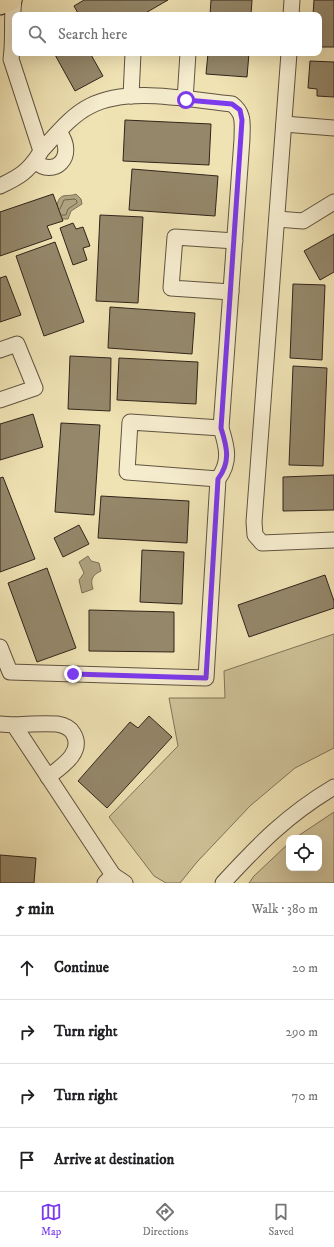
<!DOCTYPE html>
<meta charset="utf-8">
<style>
:root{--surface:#fff;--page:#f6f6f6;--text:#202124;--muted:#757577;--line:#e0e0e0;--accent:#7c3aed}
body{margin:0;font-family:"IM FELL DW Pica",serif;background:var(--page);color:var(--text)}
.controls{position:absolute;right:12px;bottom:12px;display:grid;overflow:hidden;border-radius:8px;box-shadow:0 4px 16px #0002}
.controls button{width:36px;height:36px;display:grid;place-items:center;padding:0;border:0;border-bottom:1px solid var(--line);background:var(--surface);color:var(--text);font:20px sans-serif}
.stop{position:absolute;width:12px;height:12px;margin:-9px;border:3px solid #7c3aed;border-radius:50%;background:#fff}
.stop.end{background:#7c3aed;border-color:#fff;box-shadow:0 1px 4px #0008}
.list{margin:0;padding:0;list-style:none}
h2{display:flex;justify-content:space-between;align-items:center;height:52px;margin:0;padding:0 16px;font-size:17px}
h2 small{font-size:13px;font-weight:400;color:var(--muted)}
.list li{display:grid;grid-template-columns:26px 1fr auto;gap:12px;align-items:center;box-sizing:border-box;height:64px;padding:0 16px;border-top:1px solid var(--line)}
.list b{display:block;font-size:15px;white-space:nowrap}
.list em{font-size:13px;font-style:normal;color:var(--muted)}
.icon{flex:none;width:22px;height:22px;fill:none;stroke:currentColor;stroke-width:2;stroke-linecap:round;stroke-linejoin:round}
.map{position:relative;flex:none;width:334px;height:883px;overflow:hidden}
.search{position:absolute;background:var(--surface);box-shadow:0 4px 16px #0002;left:12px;right:12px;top:12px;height:44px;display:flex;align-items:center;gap:10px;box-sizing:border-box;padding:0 14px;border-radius:8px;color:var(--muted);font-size:15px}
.sheet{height:308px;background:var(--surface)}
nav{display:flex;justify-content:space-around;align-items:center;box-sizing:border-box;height:56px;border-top:1px solid var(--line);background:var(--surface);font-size:11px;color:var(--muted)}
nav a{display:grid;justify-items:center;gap:2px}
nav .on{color:var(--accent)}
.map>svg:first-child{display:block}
</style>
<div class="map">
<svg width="334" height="883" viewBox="0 0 334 883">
<rect width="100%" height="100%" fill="#efe2b3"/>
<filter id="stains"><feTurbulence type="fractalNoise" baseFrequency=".005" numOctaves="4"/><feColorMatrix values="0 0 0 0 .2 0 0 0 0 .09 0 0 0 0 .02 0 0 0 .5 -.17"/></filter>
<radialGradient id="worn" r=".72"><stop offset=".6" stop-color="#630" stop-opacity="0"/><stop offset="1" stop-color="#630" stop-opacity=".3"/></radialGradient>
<g fill="#cfc299" stroke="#80745a">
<path d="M334,634V748L295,768L250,806L197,862L180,883H166L154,876L109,817L178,746L169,698H225L224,671Z"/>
<path d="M334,812V883H249L254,876L289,843V868H319V838H295Z"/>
</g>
<g fill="#aea27f" stroke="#7c7057">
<path d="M76,194L81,199L82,204L71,211L68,219H60C58,212 54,200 63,196C67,195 72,196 76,194Z"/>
<path d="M88,556L91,561L99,563L101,571C92,575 90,580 93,589L82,593L79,580L84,573L79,562Z"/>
</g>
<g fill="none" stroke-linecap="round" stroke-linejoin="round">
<path stroke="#70644c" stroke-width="1" d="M60,209L64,200L75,199L77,201V203L68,209L66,215H62"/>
</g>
<g fill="#94876a" stroke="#31251a">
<path d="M84,0H168L142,15H79L74,6Z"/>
<path d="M211,0H252L251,15H210Z"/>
<path d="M314,0H334V47H319V15H313Z"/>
<path d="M54,53H90L103,76L75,91Z"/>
<path d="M208,53H249L247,77L206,74Z"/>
<path d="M310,61L334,62V97L317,96V89L308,88Z"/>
<path d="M125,120L211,124L209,165L123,161Z"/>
<path d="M132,169L218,176L215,216L129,210Z"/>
<path d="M53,194L63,221L47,226L52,238L0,256V212Z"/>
<path d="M100,215L143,217L138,303L96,301Z"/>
<path d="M73,223L76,229L83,227L90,246L83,248L87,260L73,265L60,228Z"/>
<path d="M334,234V272L320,280L304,251Z"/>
<path d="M55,242L84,322L44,336L16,256Z"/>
<path d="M6,276L21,315L0,322V278Z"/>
<path d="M293,284L325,285L322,360L290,358Z"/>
<path d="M110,307L195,313L192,354L108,348Z"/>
<path d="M70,356L111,358L110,411L68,409Z"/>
<path d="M119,358L198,362L196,404L117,400Z"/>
<path d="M293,366L327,368L323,466L289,465Z"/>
<path d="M33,414L43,447L0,460V424Z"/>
<path d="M61,423L100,425L94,515L55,512Z"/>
<path d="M334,475V510L283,511V477Z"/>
<path d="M3,477L35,559L0,572V478Z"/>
<path d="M101,496L189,501L187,543L98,538Z"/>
<path d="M79,525L89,544L63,557L54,538Z"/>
<path d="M142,550L184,552L182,604L140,602Z"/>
<path d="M47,568L76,648L37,662L8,583Z"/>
<path d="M325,575L334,601V608L249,637L238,605Z"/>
<path d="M89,610L174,612V652L89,651Z"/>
<path d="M149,716L172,737L107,808L78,781L130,722L138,728Z"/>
<path d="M0,855L36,858L34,883H0Z"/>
</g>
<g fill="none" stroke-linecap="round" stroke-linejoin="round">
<g stroke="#605440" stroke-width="17">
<g id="minor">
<path d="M291,15L292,0"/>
<path d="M289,53L254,522L255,535L262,543L334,540"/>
<path d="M131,96L133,53"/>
<path d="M185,100L188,53"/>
<path d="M284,124L334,128"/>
<path d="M35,161C53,179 78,157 59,132"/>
<path d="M0,186C19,177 28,172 40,153"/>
<path d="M277,219L303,221L334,202"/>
<path d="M231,292L171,288L175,237L235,241"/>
<path d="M0,350L17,344L35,388L0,400"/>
<path d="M218,479L127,472L130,422L221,428"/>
<path d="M0,647L10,672L206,678L218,479C231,462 227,447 221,428L242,139C242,124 245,114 232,104C190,100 128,86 90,106C70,116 55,136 41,151L11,59C14,40 11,20 14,0"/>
<path d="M0,724L14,725L113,875"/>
<path d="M14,725C28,724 43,723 57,724C63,725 70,728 73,733C85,752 61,767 48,777"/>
<path d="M105,883L113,875L125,883"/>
<path d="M223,883C259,844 287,815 334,787"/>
</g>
</g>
<g stroke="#31251a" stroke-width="21">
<path id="major" d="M0,5L12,0"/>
</g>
<use href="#minor" stroke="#f5ecce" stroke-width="15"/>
<use href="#major" stroke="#efe2b3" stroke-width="19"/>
</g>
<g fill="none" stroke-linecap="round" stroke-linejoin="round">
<path stroke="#7c3aed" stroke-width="5" d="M73,674L206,678L218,479C231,462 227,447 221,428L242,120L240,110L232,104L186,100"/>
</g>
<rect width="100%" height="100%" filter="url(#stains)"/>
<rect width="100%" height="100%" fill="url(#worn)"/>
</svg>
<div class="controls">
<button><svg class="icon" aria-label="locate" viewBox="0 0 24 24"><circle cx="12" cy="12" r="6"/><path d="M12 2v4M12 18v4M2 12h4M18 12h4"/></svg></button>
</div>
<div class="stop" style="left:186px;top:100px"></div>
<div class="stop end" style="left:73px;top:674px"></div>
<div class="search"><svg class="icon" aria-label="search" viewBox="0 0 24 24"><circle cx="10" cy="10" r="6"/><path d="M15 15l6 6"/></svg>Search here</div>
</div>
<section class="sheet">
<h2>5 min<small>Walk · 380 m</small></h2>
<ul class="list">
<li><svg class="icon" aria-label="ahead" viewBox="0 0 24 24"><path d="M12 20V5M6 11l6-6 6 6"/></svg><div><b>Continue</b></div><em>20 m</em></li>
<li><svg class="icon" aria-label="right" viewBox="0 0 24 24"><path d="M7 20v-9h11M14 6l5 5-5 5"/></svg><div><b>Turn right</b></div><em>290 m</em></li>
<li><svg class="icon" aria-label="right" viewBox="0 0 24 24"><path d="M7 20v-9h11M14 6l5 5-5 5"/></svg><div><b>Turn right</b></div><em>70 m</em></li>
<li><svg class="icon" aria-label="arrive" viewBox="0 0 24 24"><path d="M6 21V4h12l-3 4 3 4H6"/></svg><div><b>Arrive at destination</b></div></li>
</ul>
</section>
<nav>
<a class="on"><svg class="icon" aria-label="map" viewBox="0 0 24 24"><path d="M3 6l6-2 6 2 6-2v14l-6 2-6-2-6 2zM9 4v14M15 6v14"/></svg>Map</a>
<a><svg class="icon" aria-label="directions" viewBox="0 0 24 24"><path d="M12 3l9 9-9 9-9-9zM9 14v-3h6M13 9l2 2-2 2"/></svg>Directions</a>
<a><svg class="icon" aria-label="saved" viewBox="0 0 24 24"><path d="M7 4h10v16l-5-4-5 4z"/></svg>Saved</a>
</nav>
